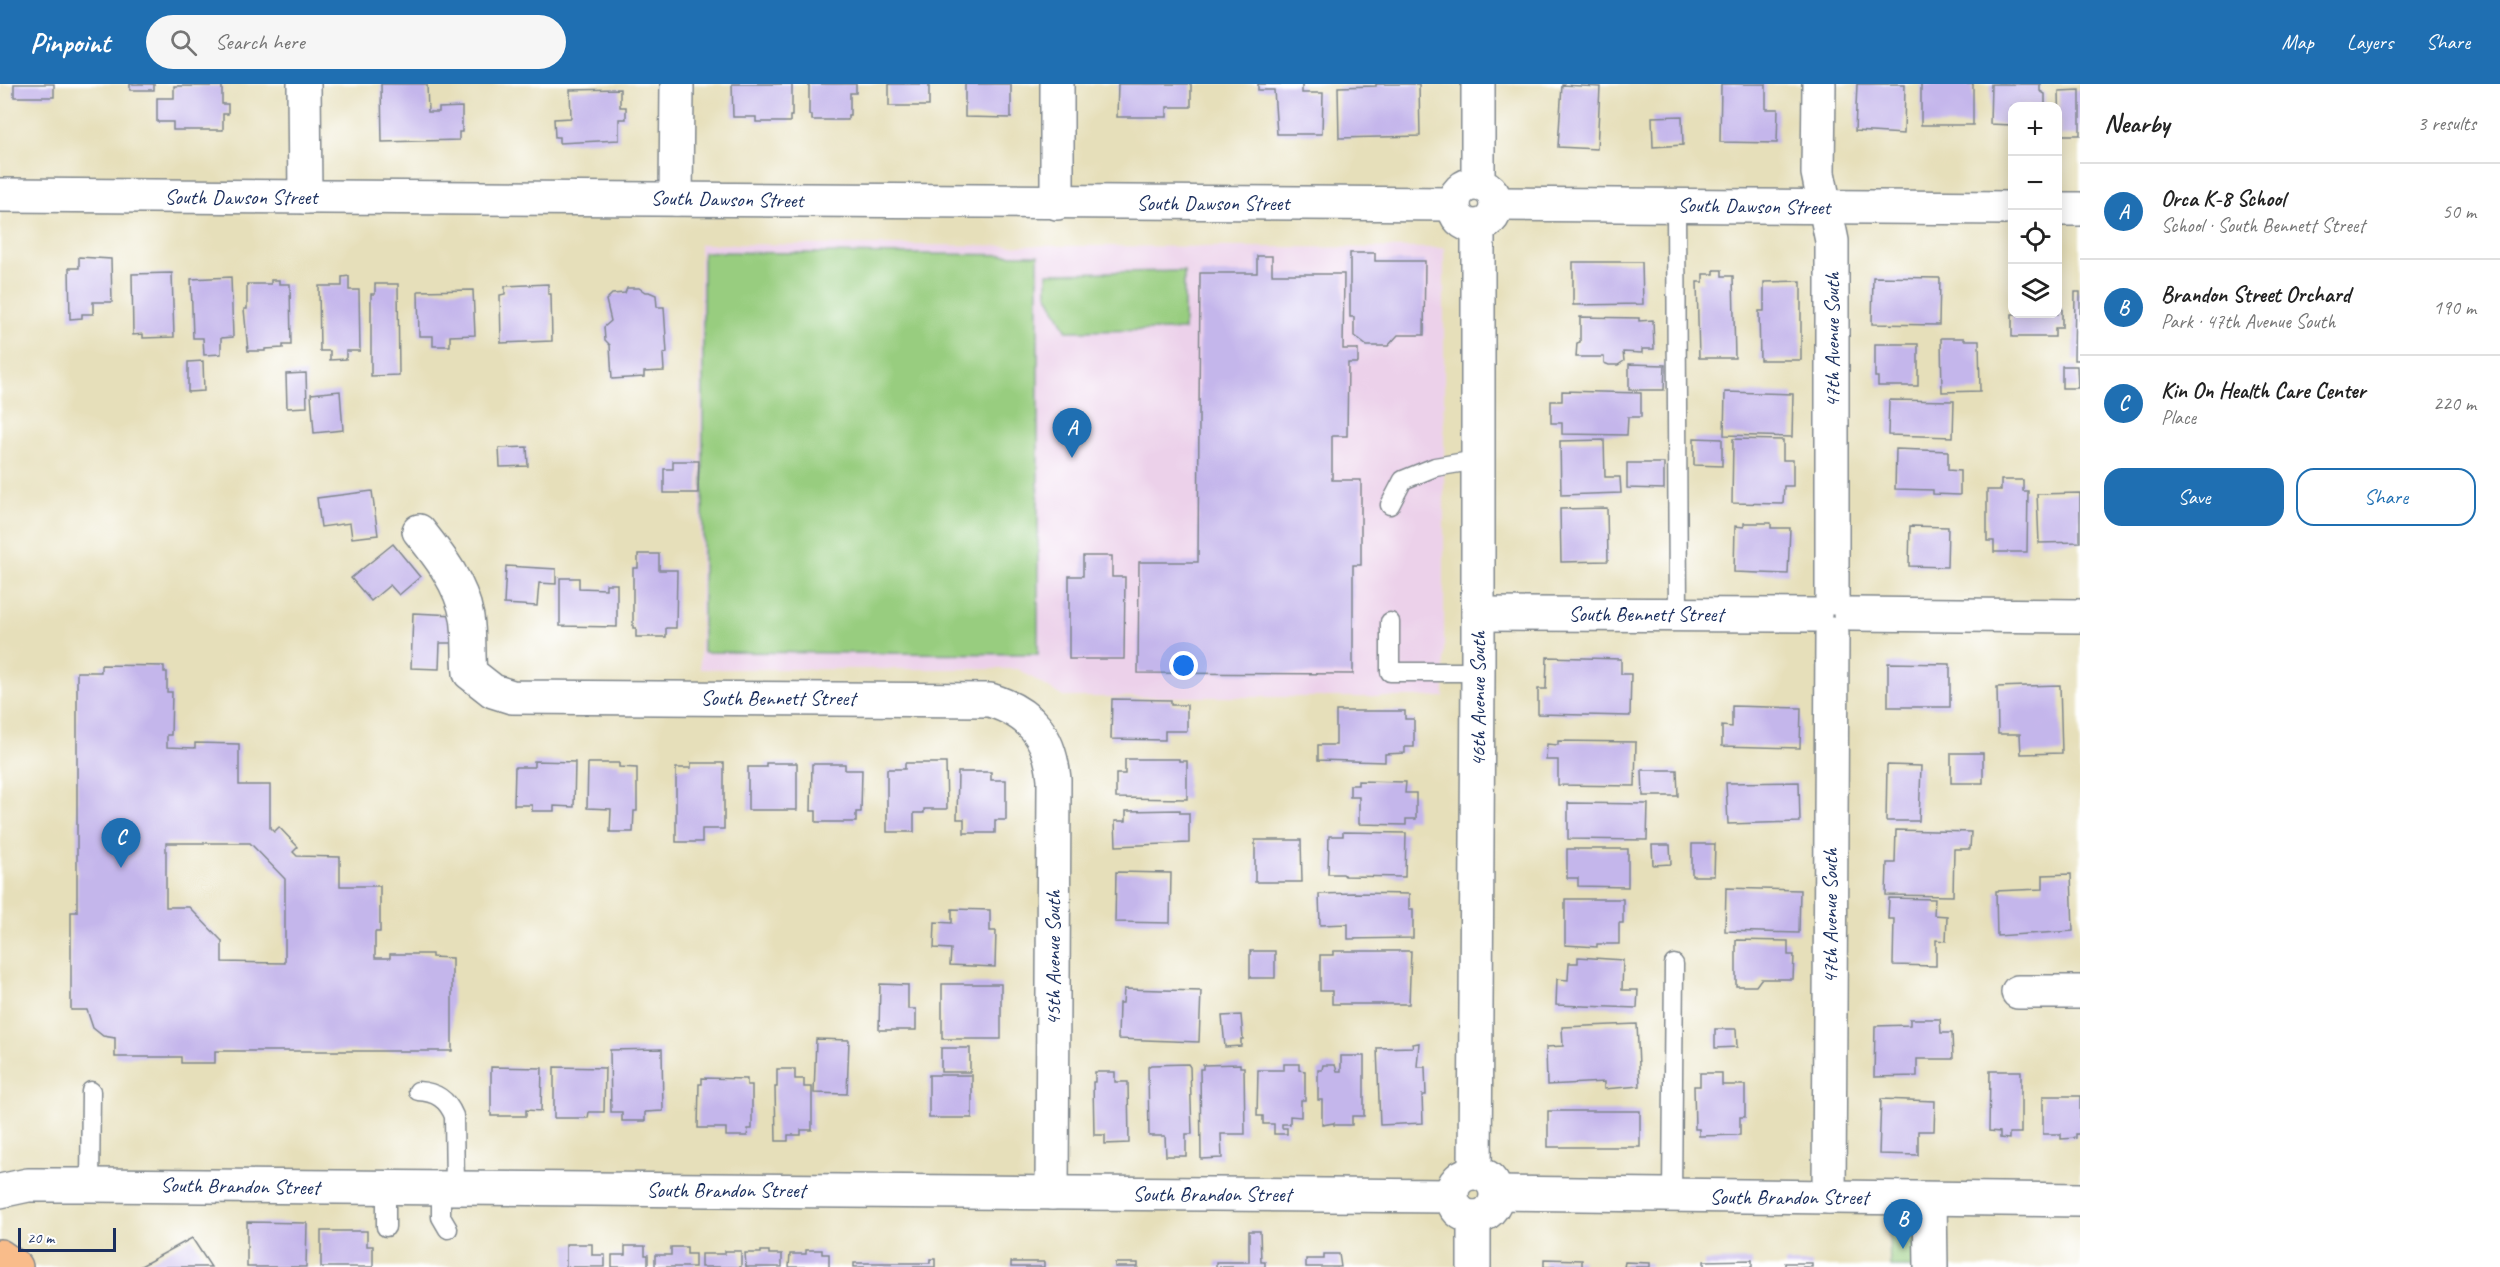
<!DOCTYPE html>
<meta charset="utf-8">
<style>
:root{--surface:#fff;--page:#f6f6f6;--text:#222;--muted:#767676;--line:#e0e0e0;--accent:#1f6fb2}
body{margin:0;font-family:Caveat,sans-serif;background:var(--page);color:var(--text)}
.controls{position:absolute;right:18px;top:18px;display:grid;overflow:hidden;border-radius:12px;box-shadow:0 3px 15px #0003}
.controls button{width:54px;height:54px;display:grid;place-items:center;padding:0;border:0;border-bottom:2px solid var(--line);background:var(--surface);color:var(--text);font:30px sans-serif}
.scale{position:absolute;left:18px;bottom:15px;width:98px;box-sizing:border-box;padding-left:6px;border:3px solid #1b2f5e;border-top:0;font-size:16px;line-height:21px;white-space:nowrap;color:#1b2f5e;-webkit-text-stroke:4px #fff;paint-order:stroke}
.you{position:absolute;left:1184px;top:582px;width:21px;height:21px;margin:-15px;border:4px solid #fff;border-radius:50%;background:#1a73e8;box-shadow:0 0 0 9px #1a73e833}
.badge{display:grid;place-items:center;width:39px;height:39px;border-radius:50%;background:var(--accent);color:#fff;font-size:20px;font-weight:700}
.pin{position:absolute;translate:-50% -50px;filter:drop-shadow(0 2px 3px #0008)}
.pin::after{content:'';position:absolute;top:32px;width:21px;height:18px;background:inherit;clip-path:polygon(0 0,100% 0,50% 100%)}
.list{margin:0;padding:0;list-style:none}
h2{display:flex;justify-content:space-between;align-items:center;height:78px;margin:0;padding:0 24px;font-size:26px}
h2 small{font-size:20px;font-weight:400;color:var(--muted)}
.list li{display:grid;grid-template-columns:39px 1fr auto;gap:18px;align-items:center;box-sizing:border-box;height:96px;padding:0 24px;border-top:2px solid var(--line)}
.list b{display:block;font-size:22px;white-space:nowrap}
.list p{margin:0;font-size:20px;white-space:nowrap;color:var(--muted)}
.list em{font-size:20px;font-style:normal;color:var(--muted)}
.actions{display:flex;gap:12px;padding:18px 24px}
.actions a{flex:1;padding:14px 0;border:2px solid var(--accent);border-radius:18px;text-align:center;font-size:21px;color:var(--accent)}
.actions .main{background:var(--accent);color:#fff}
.icon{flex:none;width:33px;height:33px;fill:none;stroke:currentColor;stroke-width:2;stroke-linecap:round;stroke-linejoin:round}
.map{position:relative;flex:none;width:2080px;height:1183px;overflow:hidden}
header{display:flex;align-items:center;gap:36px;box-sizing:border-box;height:84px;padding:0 30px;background:var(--accent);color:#fff}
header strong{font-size:28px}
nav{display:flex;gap:33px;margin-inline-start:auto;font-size:21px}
.search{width:420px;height:54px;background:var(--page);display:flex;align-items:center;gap:15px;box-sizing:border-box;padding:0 21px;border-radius:33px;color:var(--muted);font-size:22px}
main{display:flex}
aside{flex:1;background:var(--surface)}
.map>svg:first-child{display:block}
</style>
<header>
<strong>Pinpoint</strong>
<div class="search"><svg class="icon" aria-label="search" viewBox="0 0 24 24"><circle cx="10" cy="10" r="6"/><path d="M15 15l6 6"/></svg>Search here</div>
<nav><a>Map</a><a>Layers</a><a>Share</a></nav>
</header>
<main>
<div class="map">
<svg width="2080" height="1183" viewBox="0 0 2080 1183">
<rect width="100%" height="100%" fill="#fff"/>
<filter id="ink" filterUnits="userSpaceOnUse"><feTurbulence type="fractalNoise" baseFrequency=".0167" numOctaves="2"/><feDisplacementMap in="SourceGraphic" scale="12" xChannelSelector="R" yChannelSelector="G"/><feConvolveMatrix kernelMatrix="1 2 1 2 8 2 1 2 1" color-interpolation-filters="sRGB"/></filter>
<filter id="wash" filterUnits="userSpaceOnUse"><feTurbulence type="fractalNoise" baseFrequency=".008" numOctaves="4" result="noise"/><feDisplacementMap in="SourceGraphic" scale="24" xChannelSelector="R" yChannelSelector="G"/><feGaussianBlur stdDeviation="1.35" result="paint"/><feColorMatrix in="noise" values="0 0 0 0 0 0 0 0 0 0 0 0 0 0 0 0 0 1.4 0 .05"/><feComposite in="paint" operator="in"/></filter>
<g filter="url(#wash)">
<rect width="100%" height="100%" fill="#e6dfba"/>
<path fill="#ecd1ea" d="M700,160L1444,164V613H1063L1018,585H700Z"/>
<g fill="#98cd7f" stroke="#5a7e6e" stroke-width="1.5">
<path d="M703,168L1038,171V570L703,568Z"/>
<path d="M1184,187V246L1067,247L1047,209V189Z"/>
<path d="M1889,1147H1916V1183H1890Z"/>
</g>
<g id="blocks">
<g fill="#c4b6eb" fill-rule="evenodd">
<rect x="14" y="0" width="40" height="13"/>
<rect x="130" y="0" width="24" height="6"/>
<path d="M381,0H427L428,28H439V24L462,23V48H459V56L382,58Z"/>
<path d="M732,0H792V32H790V38H756V33H733Z"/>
<path d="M809,0H856V9H850V31H848V36H812V31H809Z"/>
<rect x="889" y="0" width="40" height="22"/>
<path d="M965,0H1011V34L965,33Z"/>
<path d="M1118,0H1191V23H1167V33H1117Z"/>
<path d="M1258,0H1302V9H1323L1322,50H1277L1274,6H1258Z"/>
<path d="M1376,0H1419L1420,52L1339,54L1338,3L1376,2Z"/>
<path d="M1721,0H1766V25H1778L1777,59L1720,58Z"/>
<path d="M1857,0H1905L1904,50L1855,47Z"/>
<rect x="1921" y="0" width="52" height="41"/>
<path d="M1991,0H2040V7L2045,10V20L2042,22H2012V41L1990,40Z"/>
<path d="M1562,1L1600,3L1597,65L1558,63Z"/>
<path d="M174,2H222V20H228V30H223V46H173V38H157V14H174Z"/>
<path d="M620,5V23H626V35H619V56L559,59V53H555L554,35L571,34L570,6Z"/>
<path d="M2080,6V51H2060L2059,7Z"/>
<path d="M1682,32L1683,61L1653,63L1652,33Z"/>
<path d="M1350,169H1375V177H1425L1424,251H1398L1388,262H1367L1354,252V233H1350Z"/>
<path d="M1257,172H1272V190H1344L1343,265H1358V279H1348L1347,352H1332V396H1361V481H1353V590L1138,589L1139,478H1198L1200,189H1257Z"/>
<path d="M79,173L111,175L112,218H93V230H82V234L70,235L69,184H79Z"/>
<path d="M1573,178H1642L1643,220L1573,221Z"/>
<path d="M1714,186H1722V192H1733L1735,274H1699L1697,198H1703V190H1714Z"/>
<path d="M172,189L174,253L143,254V250L133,251L132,190Z"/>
<path d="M349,192V206H359L360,267H346V275L330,276V267H320L319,202H342V193Z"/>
<path d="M231,193L233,253L221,254V270L204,271L203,254H193L191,195Z"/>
<path d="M1873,193L1940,194L1939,241L1872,240Z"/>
<path d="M271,196H279V200H290L291,261H283V264L265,265V267H248L244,225H247V200H271Z"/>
<path d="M1801,197V276H1760L1759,227H1764V198Z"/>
<path d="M375,200H398L399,291L371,292V210H375Z"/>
<path d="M548,200V210H551L552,257L501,259L500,211L505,210V202Z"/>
<path d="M627,204H639L645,208H649L656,211L657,223H664L667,269L663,270L664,287L644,288V293L612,295L610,261L605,256L604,243L611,237L606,216L612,210L625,209Z"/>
<path d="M473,206L475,251L450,252V262H433V252H419L418,207Z"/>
<path d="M2075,208H2080V276H2074Z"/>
<path d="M2058,224H2062V244H2055V253H2012V230H2058Z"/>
<path d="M1580,233L1639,234V237L1653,236L1654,265H1642V269L1623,268L1624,277L1618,281H1609L1604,279V273H1576L1577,259L1580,258Z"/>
<path d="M1941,254H1964V256H1979L1980,307L1942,308Z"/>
<path d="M1875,260H1918V302H1878V293H1875Z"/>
<path d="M203,277L204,307L188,308V278Z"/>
<path d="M1629,280L1665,281L1664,306H1629Z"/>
<path d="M2062,282H2077L2078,304H2062Z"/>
<path d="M306,289L307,323L287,324L286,290Z"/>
<path d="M340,307L343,346L314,349L311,310Z"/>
<path d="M1562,307L1641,309V333H1628L1627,351L1562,350V339H1551V317H1562Z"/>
<path d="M1725,308L1793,310L1792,353L1724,351Z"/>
<path d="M1889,316L1954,317L1953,353L1888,351Z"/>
<path d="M1694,354L1722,355V382L1694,381Z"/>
<path d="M1733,355L1783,356V376H1793V402H1784L1783,420L1732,419Z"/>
<path d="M1604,356L1605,393H1620L1621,409L1561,411L1560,357Z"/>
<path d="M527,363L528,382L500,383L499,364Z"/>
<path d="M1896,365L1948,367V386L1960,387V411L1933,410V406L1895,405Z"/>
<path d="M673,377H699L698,409H664V385H673Z"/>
<path d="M1627,379H1664V405L1627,404Z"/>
<path d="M2001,396H2023V407H2028L2027,468H1994V457H1987V406H2001Z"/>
<path d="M372,407L378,451L352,454L350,439L321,443L317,414Z"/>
<path d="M2080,409V458L2039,459L2037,410Z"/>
<path d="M1607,424L1608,477L1561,478L1560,425Z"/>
<path d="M1744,439H1771V444H1790L1788,490L1734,488L1735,442L1744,443Z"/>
<path d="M1910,442L1948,443L1947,483L1909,482Z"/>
<path d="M393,460L420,493L399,511L390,501L371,517L351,494Z"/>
<path d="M638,470H659V486H677L676,544H666V553H636V544H633V484H638Z"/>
<path d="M1083,472H1112V493H1125L1124,575H1069V492H1083Z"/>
<path d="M506,482L556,485V500L539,499L537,522L504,520Z"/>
<path d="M560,494H579V504L606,505V500H617V543L560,542Z"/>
<path d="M413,529L455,531L454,559H440L439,585L411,584Z"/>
<path d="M1547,573L1621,575V590H1631L1630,632L1538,630V605H1546Z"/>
<path d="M1888,579L1950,580V623H1888Z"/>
<path d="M101,581L164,582V588H167V608H172L171,651H167V663L195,664V659L239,660V701H270V744L274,748L279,743L298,763L293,768L297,772L340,773V802H380V848H375V874H390V870H432V873L452,874V967H215V979H181V973H115V954L103,952L93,944L87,926H71V828H77V588H101ZM166,759H250L285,795V879L222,878V857L189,823H166Z"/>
<path d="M2060,601L2062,669L2021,670L2020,650H1998L1997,603Z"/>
<path d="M1112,615L1171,616V621H1187V647H1165V656L1111,655Z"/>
<path d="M1732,622L1801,624L1800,664L1722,662V642L1732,643Z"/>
<path d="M1336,627H1405V635H1414V663H1405V669L1385,670V678L1318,676V661H1336Z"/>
<path d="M1558,657L1636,658L1635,702L1558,701V676H1546L1547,660L1558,661Z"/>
<rect x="1951" y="669" width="32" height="30"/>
<path d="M1125,675H1179V677H1187V715L1116,714V690H1125Z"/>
<path d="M534,677L575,678L574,723L554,722V727H532V721H514L515,683H534Z"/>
<path d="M588,679H619V683L637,684V727H634L633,748H610L611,725L587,724Z"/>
<path d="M691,679H724V745H702V758H676V684H691Z"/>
<path d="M766,679H797V726H748V683H766Z"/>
<path d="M905,679H946L947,725H924V729H914V748H887V685H905Z"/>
<path d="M812,680H845V686H862L861,728H856V738H816V727H811Z"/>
<path d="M1887,681L1921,682L1919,737H1886Z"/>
<path d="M1642,686H1677L1678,712H1643Z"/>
<path d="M958,688H991V696H1006V736H995V749H964V735H957Z"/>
<path d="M1358,697L1406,698L1405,709H1416V735H1406V741L1359,740V713H1350V701H1358Z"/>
<path d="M1799,698L1800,738L1728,740L1726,699Z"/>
<path d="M1568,719L1648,720L1647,756L1568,755Z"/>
<path d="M1180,726V729H1189V759L1116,762L1115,737H1126V727Z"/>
<path d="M1896,746L1971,748L1970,765H1954L1953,812L1886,811L1887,779H1895Z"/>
<path d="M1343,748L1406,749L1405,793L1345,792L1343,790H1328L1329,752H1343Z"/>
<path d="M1255,756H1301L1302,798H1255Z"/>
<path d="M1692,760H1715L1714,792H1692Z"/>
<path d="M1652,761H1670L1671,780L1653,781Z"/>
<path d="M1567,765H1628V803L1578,802V794H1567Z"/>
<path d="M1116,788L1171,789L1170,839L1115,838Z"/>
<path d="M2071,790L2073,847L1997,852L1996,807L2043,805V791Z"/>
<path d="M1726,804L1800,806L1799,849L1725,847Z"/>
<path d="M1355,809L1409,810V825H1413V854L1348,855V840L1320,841L1319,810Z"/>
<path d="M1889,814L1935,815L1934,831L1947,832L1946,857L1936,856V882L1893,881L1894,835H1888Z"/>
<path d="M1565,815H1623V839H1619V860H1597V863L1565,861Z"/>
<path d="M952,825L990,826V847H996L995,883L950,881L951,865L934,864L935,838L952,839Z"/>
<path d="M1736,856L1788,857V871H1794L1793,895H1761L1756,902H1736Z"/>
<rect x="1250" y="867" width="25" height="27"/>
<path d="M1333,867H1411L1409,920H1332V907H1320V871H1333Z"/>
<path d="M1578,873L1623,876L1622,906H1638L1637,924L1556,921L1557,895L1568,896L1569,879H1578Z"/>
<path d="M880,900L908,901V925H916V946H879Z"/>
<rect x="942" y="900" width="59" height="55"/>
<path d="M1124,905L1201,907L1199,958L1118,955L1119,919H1123Z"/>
<path d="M1241,931L1243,955H1241V962L1225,963L1222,932Z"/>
<path d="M1910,935H1940L1941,949H1952L1953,975H1917V992L1874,993L1875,942L1910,941Z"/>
<path d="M1637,940L1640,1002L1604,1005V998L1547,1001L1546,963L1563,962L1562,943Z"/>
<path d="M1715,945H1736L1737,963L1715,964Z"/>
<path d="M816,955L849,956L847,1010L814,1009Z"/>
<path d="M1419,959L1417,983H1425L1426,1011H1422L1423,1039L1380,1041L1377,964L1413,963L1412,960Z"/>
<rect x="941" y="964" width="29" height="24"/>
<path d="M662,965L663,1027L645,1028V1037H622V1028H611L610,966Z"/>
<path d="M1341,972H1364V1032H1352V1041H1334V1039L1322,1041V1016H1318V986H1322L1323,981H1335L1337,987H1341Z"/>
<path d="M1188,980L1190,983L1192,1050H1186V1072H1166L1165,1052H1149L1148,983L1151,981Z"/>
<path d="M1240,980V983H1244L1245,1050H1221L1222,1074L1201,1075L1200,985H1203V981Z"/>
<path d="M1284,980H1299V986L1305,987V1016H1301V1033L1290,1032V1040H1282V1044H1287V1050H1274V1040H1263V1032H1257L1258,986H1284Z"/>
<path d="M491,983L542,984L541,1027L526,1026V1032H491Z"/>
<path d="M554,983L605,984L604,1028H589L588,1034H554Z"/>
<path d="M777,985H795V995H804V1003H812V1046H801V1051H788V1057H776L775,1003H777Z"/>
<path d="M1990,987H2021V1049H2009V1055L2000,1054V1048L1989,1047Z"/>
<path d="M1095,988H1115V998H1128L1129,1059L1105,1060V1051H1094L1093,998H1095Z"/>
<path d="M1700,989H1722V1001H1745V1033H1740V1051L1699,1052V1045H1695L1694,1002H1700Z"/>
<rect x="929" y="991" width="43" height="43"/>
<path d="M702,994L747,995V1001H752V1045H748L747,1052H726V1044H698L699,1000H702Z"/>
<path d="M2043,1012H2080V1050H2076V1054L2061,1055V1050H2043Z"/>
<path d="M1881,1015L1935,1017L1934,1047H1918V1071L1879,1070Z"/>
<rect x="1548" y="1027" width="92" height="36"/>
<path d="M247,1138L307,1139L306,1183H247Z"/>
<path d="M321,1147H367V1162H373V1183H321Z"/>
<path d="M1249,1147H1260L1261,1178H1265V1183H1216V1178H1249Z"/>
<path d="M192,1154L211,1183H139Z"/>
<path d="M566,1160H592V1171H605V1183H566Z"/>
<path d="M625,1162H645V1171H648V1183H612V1171H625Z"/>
<path d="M671,1163H687V1170H695V1183H655V1171H671Z"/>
<path d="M806,1166H822V1170H829V1183H789L790,1170H806Z"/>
<path d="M725,1167H741V1183H701V1170H725Z"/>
<path d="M761,1167H769V1170H782V1183H746L745,1169H761Z"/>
<path d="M1324,1170H1339L1341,1183H1306V1175H1324Z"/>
<path d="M930,1175H935V1183H854V1179H930Z"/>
<path d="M1544,1175L1582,1176V1183H1544Z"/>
<path d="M1752,1176V1183H1704V1177Z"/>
<rect x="1011" y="1178" width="33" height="5"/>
<path d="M1625,1178L1650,1179V1183H1624Z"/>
<rect x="1115" y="1179" width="23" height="4"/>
<rect x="1785" y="1179" width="27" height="4"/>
</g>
</g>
</g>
<g filter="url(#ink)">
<use href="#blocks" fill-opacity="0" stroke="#80878c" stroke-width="1.5"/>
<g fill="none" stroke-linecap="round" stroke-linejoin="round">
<g stroke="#80878c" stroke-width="21">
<g id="service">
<path d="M1676,121L1678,531"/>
<path d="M1390,421L1403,396L1435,383L1477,376"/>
<path d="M1390,538V588H1478"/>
<path d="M418,1007C436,1008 447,1015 454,1032L455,1104"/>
<path d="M90,1101L91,1007"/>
<path d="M386,1104V1143"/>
<path d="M441,1104V1133L448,1145"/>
<path d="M1672,1113L1674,880"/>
</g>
</g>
<g stroke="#80878c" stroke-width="36">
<g id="minor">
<path d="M304,0L305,113"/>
<path d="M1819,0L1818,89L1832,157V514"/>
<circle cx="1475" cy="121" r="21"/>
<path d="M1478,100V0"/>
<path d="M0,111L1454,120"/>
<path d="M676,115L677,0"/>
<path d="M1057,119V0"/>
<path d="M1496,120L2012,124"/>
<path d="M2058,125H2080"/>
<path d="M419,447C440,473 461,500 467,533C470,551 468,571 470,589L493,607L512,613L990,616C1031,629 1050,652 1054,695L1052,1109"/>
<path d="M1478,530L1815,531"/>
<path d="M1850,530L2080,532"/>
<path d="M2018,908H2080"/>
<path d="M1475,1088L1478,588V142"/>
<circle cx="1474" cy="1111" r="22"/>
<path d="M0,1107L28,1101H90L1452,1112"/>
<path d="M1497,1109L2080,1116"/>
<path d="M1829,1113L1832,550"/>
<path d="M1930,1115L1931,1183"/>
<path d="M1474,1133V1183"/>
</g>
</g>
<g stroke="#80878c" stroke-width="36">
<path id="primary" d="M0,1172L16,1183"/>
</g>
<use href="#service" stroke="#fff" stroke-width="18"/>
<use href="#minor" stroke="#fff" stroke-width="33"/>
<use href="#primary" stroke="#f9bc8a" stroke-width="33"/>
</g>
</g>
<g text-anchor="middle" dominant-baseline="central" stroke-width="4.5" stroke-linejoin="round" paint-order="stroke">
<g font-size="21" fill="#1b2f5e" stroke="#fff">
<text x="241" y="113">South Dawson Street</text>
<text transform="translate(727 115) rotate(1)">South Dawson Street</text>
<text x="1213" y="119">South Dawson Street</text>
<text transform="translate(1754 122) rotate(1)">South Dawson Street</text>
<text transform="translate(1832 256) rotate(-90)">47th Avenue South</text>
<text x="1646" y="530">South Bennett Street</text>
<text x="778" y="614">South Bennett Street</text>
<text transform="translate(1478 615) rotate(-90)">46th Avenue South</text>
<text transform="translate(1830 832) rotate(-90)">47th Avenue South</text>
<text transform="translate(1053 874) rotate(-90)">45th Avenue South</text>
<text transform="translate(240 1102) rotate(1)">South Brandon Street</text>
<text x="726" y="1106">South Brandon Street</text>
<text x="1212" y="1110">South Brandon Street</text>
<text x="1789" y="1113">South Brandon Street</text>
</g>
</g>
</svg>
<div class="controls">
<button>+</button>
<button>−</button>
<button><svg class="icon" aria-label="locate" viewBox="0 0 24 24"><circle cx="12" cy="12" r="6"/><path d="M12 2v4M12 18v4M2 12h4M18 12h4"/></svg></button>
<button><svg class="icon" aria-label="layers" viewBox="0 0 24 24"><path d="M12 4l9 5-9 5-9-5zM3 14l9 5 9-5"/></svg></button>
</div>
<div class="scale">20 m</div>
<div class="you"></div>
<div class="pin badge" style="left:1072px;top:374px">A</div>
<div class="pin badge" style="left:1903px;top:1165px">B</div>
<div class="pin badge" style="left:121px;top:784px">C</div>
</div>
<aside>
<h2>Nearby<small>3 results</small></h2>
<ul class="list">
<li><span class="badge">A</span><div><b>Orca K-8 School</b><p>School · South Bennett Street</p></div><em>50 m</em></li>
<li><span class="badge">B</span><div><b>Brandon Street Orchard</b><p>Park · 47th Avenue South</p></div><em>190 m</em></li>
<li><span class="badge">C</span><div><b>Kin On Health Care Center</b><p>Place</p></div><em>220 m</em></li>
</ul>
<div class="actions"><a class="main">Save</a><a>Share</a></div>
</aside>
</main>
